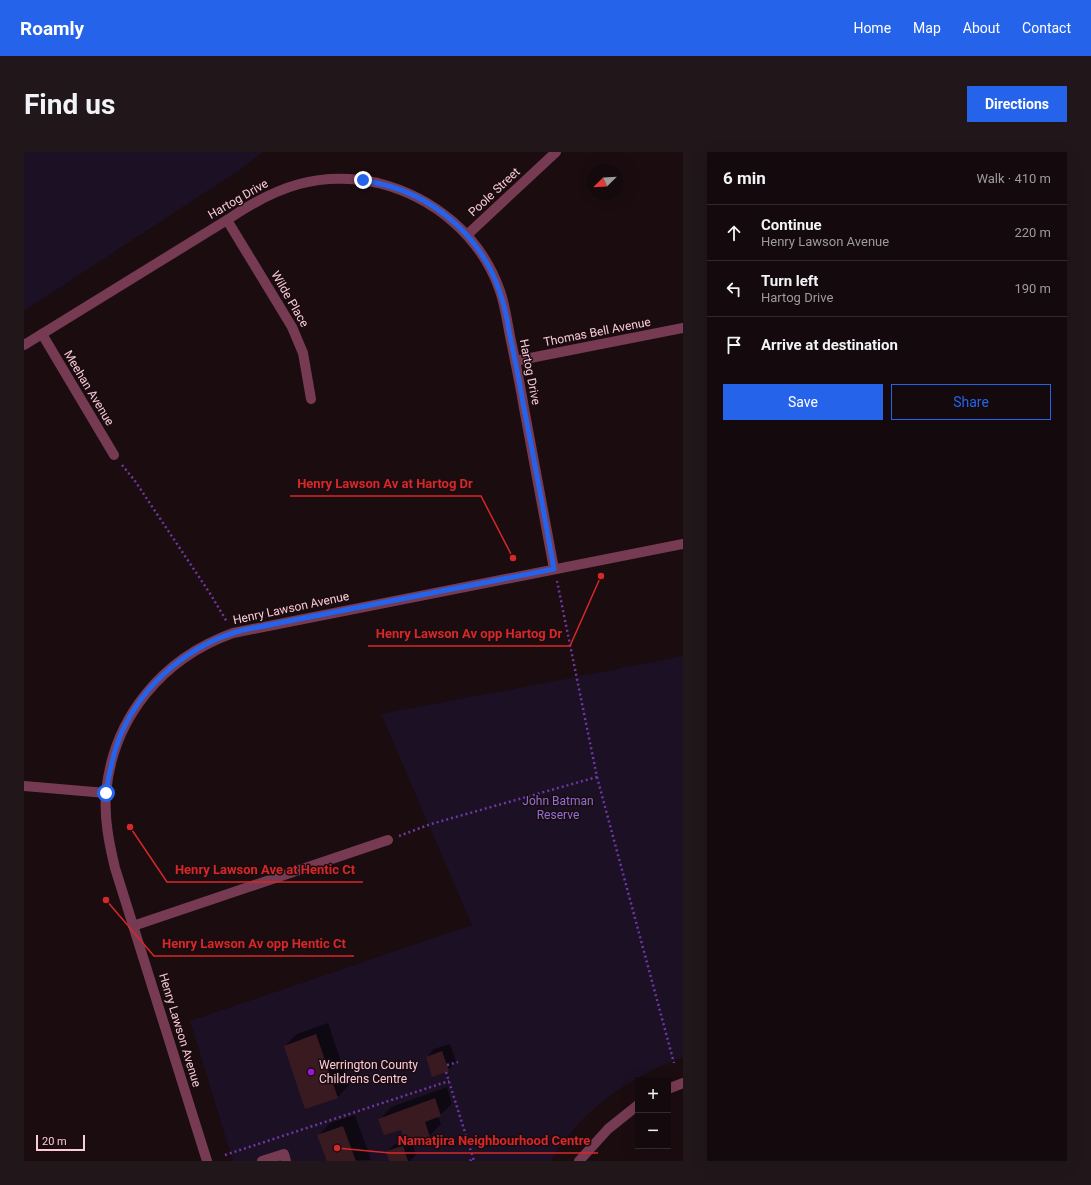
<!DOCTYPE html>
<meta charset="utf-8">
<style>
:root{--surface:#14090c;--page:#21171a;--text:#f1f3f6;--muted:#9d9a9d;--line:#332a2d;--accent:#2563eb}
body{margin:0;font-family:Roboto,sans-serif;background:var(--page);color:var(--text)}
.controls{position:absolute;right:12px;bottom:12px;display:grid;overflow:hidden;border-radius:0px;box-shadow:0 4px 16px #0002}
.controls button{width:36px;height:36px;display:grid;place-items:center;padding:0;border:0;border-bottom:1px solid var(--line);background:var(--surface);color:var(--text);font:20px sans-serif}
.compass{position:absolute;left:563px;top:12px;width:36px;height:36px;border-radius:50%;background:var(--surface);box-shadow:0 4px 16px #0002;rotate:246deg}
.scale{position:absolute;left:12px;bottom:10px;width:49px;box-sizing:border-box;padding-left:4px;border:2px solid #facbda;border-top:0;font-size:11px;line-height:14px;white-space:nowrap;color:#facbda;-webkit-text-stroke:3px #1b0c10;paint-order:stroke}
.stop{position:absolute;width:12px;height:12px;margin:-9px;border:3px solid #2563eb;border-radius:50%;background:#fff}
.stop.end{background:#2563eb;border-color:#fff;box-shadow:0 1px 4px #0008}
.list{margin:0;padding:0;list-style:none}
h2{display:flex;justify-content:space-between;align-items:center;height:52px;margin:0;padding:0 16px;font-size:17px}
h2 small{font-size:13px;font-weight:400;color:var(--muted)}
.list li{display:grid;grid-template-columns:26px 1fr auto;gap:12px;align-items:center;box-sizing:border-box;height:56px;padding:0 16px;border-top:1px solid var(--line)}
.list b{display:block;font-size:15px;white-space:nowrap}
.list p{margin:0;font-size:13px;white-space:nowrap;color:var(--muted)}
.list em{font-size:13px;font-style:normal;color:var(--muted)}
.actions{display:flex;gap:8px;padding:12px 16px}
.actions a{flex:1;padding:9px 0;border:1px solid var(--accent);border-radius:0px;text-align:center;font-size:14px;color:var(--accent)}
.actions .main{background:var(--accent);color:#fff}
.icon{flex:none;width:22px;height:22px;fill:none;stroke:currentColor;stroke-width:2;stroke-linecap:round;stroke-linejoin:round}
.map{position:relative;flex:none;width:659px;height:1009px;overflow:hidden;border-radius:0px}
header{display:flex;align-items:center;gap:24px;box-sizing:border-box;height:56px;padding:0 20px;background:var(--accent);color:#fff}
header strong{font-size:19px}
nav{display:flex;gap:22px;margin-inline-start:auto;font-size:14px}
.intro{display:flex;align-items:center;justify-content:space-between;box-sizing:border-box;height:96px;padding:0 24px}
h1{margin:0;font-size:28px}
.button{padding:10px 18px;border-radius:0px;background:var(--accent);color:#fff;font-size:14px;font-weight:700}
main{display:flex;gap:24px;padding:0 24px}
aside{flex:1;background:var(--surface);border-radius:0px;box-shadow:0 4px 16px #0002}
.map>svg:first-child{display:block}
</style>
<header>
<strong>Roamly</strong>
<nav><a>Home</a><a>Map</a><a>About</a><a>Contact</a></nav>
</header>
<div class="intro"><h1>Find us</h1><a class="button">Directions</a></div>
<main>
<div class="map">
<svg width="659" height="1009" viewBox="0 0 659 1009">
<rect width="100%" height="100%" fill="#1b0c10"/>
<g fill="#1b1024">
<path d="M0,0H239L220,15L0,159Z"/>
<path d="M659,504V905C621,919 587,939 558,968C546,980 536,996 526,1009H209L166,869L448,773L357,562L552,525Z"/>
</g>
<g fill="#0007">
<path d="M304,871L325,933L314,945L261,894L273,882Z"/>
<path d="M426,892L432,910L424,918L403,905L410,897Z"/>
<path d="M423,935L428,952L416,963L414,964L417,972L405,984L388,990L392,1003L386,1009H366L363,999L371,992L381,989L377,977L356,967L367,955Z"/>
<path d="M331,963L347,1008L304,1009L295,983L306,971Z"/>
</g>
<g fill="#3a1a21">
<path d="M292,882L314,946L281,957L260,894Z"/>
<path d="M418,899L425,919L408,925L402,905Z"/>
<path d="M411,946L417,964L401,970L406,985L382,993L377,978L360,983L354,967Z"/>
<path d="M319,974L332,1009H303L293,983Z"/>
<path d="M379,994L384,1009H365L362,999Z"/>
</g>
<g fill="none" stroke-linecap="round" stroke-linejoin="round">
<g stroke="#6e37a2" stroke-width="2.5" stroke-dasharray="2 3" stroke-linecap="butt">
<path d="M98,313L111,329L187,443L203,470"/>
<path d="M573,625L650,911"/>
<path d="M375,684L407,672L573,625L533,429"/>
<path d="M423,913L434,910"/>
<path d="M422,920L450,1009"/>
<path d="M201,1003L425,929"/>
<path d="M446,1009L449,1006"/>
</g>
<g stroke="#763b52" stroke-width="10">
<path d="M203,68L268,175L279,201L287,247"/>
<path d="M443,83L532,0"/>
<path d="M18,182L90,303"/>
<path d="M0,193L203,68C251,35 295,18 354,31C410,45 457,84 476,139C481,153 483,169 486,184C491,208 496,232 500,256C510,310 520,364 530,417"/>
<path d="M491,209L659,176"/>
<path d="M0,634L82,641"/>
<path d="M109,774L364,688"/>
<path d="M644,937L659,931"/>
<path d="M183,1009L91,716C85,691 80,666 82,641C89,565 139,506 209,481L659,392"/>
<path d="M238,1009L260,1002L262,1009"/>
<path d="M555,1009L584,977L614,953"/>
</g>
</g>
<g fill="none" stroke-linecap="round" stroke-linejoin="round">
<path stroke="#2563eb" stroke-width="5" d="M82,641C85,621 89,601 97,582C119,531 166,492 219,478L530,417C520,362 510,306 499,251C495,227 490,203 485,179C483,166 480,152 475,138C458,88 416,49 365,34C357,32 348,30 339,28"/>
</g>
<circle fill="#9b14dd" stroke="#1b0c10" stroke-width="1.5" cx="287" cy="920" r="4"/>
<g text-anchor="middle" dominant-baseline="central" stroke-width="3" stroke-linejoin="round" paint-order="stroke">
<g font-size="12" fill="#facbda" stroke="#1b0c10">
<text transform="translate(470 40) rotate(-43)">Poole Street</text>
<text transform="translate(214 47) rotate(-30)">Hartog Drive</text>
<text transform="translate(266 147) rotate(60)">Wilde Place</text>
<text transform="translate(573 180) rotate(-11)">Thomas Bell Avenue</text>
<text transform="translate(506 220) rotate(79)">Hartog Drive</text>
<text transform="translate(65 236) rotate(59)">Meehan Avenue</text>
<text transform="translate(267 456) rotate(-12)">Henry Lawson Avenue</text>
<text transform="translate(156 878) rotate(73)">Henry Lawson Avenue</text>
</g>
<g font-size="12" fill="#906fd6" stroke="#1b0c10">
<text x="534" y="649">John Batman<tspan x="534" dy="14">Reserve</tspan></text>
</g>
<g font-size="12" fill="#facbda" stroke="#1b0c10" text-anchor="start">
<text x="295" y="913">Werrington County<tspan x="295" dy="14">Childrens Centre</tspan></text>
</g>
</g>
<path fill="none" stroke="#d62828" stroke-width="1.5" d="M489 406L457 344H266M577 424L546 494H344M106 675L143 730H339M82 748L130 804H330M313 996L366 1001H574"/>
<g fill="#d62828" stroke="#1b0c10" stroke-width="1.5">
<circle cx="489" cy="406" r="4"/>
<circle cx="577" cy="424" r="4"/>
<circle cx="106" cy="675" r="4"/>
<circle cx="82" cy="748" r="4"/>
<circle cx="313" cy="996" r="4"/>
</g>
<g font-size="13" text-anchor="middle" font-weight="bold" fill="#d62828" stroke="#1b0c10" stroke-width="3" stroke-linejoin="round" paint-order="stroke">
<text x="361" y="336">Henry Lawson Av at Hartog Dr</text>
<text x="445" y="486">Henry Lawson Av opp Hartog Dr</text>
<text x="241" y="722">Henry Lawson Ave at Hentic Ct</text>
<text x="230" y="796">Henry Lawson Av opp Hentic Ct</text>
<text x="470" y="993">Namatjira Neighbourhood Centre</text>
</g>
</svg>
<div class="controls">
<button>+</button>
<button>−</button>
</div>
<svg class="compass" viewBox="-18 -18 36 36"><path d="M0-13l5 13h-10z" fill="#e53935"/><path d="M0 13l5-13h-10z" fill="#9d9a9d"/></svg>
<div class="scale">20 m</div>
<div class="stop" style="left:82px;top:641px"></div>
<div class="stop end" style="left:339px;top:28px"></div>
</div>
<aside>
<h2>6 min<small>Walk · 410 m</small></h2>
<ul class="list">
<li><svg class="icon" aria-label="ahead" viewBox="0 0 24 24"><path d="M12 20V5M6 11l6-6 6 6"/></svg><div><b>Continue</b><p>Henry Lawson Avenue</p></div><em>220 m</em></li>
<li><svg class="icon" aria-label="left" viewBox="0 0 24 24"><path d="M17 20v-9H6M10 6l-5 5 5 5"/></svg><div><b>Turn left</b><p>Hartog Drive</p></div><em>190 m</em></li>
<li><svg class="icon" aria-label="arrive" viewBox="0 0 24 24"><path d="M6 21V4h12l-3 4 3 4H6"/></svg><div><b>Arrive at destination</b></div></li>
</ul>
<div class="actions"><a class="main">Save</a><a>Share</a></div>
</aside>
</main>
